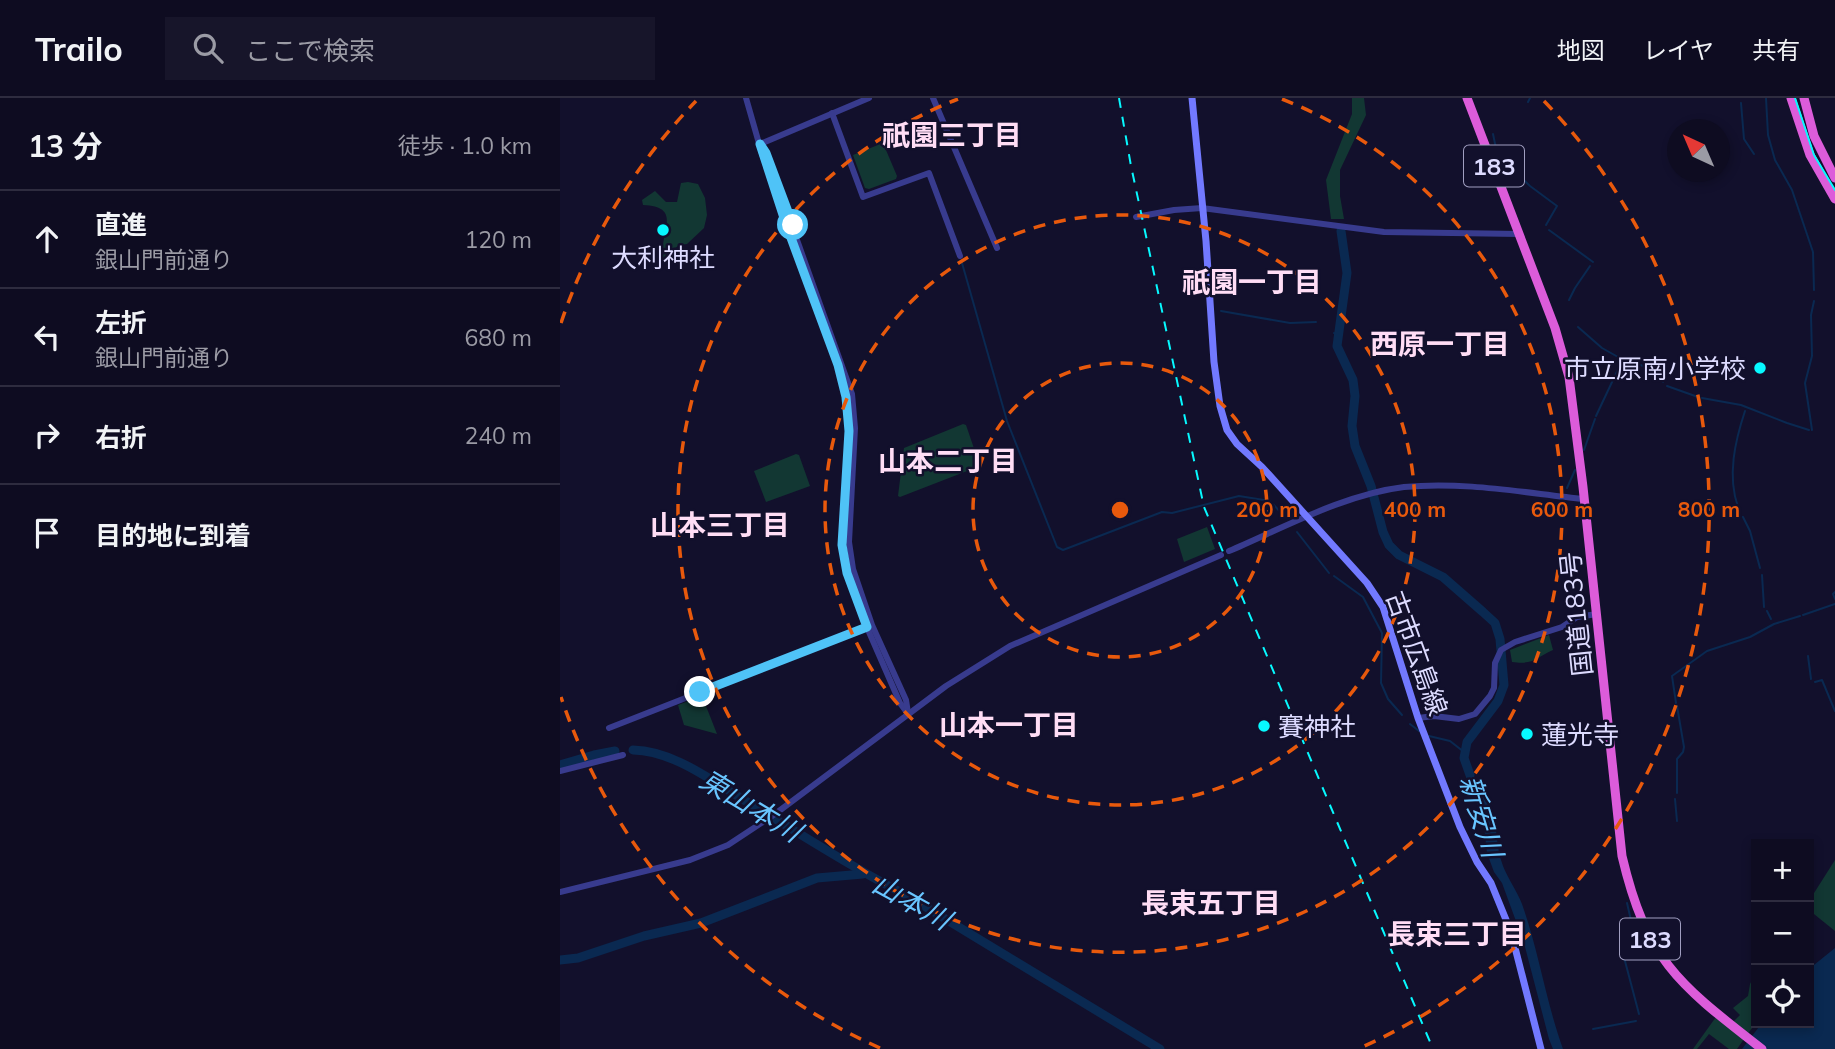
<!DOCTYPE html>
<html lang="ja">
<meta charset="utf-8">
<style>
:root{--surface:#0e0c21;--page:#17152a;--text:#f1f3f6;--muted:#9b9ba5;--line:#2e2c3f}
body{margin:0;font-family:Mulish,"Noto Sans JP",sans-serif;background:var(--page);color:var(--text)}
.controls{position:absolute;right:21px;bottom:21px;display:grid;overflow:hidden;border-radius:0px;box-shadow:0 4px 10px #0003}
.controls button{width:63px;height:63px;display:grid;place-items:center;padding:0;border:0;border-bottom:2px solid var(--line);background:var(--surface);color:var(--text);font:35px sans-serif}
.compass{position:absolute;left:1107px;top:21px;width:63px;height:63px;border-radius:50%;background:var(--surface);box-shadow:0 4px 10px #0003;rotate:316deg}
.stop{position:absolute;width:21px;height:21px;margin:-16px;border:5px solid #4fc3f7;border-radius:50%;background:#fff}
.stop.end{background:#4fc3f7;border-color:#fff;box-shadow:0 2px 7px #0008}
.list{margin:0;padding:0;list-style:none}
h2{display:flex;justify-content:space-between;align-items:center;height:91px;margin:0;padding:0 28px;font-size:30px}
h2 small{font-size:23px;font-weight:400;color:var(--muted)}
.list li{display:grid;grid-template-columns:46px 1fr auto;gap:21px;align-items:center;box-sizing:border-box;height:98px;padding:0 28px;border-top:2px solid var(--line)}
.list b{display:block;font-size:26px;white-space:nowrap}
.list p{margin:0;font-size:23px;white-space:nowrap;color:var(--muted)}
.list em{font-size:23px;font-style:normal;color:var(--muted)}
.icon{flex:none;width:38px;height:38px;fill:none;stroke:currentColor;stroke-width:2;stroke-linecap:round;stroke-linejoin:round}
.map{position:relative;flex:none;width:1275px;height:951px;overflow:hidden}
header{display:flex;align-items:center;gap:42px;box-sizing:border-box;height:98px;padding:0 35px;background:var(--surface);border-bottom:2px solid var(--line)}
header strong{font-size:33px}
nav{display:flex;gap:38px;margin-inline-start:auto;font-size:24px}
.search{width:490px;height:63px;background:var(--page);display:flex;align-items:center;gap:18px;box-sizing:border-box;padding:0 24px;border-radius:0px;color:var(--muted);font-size:26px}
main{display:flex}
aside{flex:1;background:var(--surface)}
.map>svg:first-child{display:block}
</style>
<header>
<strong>Trailo</strong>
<div class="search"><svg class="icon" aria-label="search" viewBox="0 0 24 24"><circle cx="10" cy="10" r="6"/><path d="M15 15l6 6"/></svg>ここで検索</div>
<nav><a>地図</a><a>レイヤ</a><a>共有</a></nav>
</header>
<main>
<aside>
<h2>13 分<small>徒歩 · 1.0 km</small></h2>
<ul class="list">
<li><svg class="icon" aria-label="ahead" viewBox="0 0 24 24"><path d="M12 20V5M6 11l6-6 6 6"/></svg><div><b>直進</b><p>銀山門前通り</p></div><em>120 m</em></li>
<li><svg class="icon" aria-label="left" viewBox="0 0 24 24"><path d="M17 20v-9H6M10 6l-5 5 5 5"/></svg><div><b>左折</b><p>銀山門前通り</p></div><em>680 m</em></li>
<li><svg class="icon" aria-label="right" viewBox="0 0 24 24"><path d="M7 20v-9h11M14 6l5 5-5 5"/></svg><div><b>右折</b></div><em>240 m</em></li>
<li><svg class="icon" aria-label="arrive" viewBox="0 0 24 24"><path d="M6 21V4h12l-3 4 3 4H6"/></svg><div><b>目的地に到着</b></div></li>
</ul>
</aside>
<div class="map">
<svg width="1275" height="951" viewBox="0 0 1275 951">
<rect width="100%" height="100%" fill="#12102c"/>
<g fill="#123733">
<path d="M792,0H804L806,17L780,72V98L784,121H771L766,82L792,16Z"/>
<path d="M323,45L337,78L336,81L309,91L305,90L293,57Z"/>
<path d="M128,84L138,86L145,100L147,117L144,130L127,146L119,147L96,167L80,157L79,152L82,148L97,158L103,155C101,131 122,109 83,107L82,102L95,93L106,104H117L121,85Z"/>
<path d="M403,326L406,327L420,368L340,399L338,398L344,350Z"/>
<path d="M236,356L239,357L250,388L206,404L194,373Z"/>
<path d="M647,429L655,451L624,464L617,441Z"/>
<path d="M989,537L993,552C975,560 974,567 952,564L950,552Z"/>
<path d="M142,598L157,636L124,627L118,607Z"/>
<path d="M1275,762V833L1249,812V803Z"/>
<path d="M1196,875V895L1192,909L1196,925L1186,938L1171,926L1180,917L1173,910L1188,898L1190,886Z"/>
<path d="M1156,919L1184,941L1177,951H1169L1149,936L1137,951H1133Z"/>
</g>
<g fill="#0a2951">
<path d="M907,669C914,681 924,693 930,705C938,725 935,748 943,768C948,781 957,793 962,806C979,854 986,904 1003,951H993L989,941L964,845L942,785L934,774L927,755L923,718L906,682Z"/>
<path d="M1275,850V951H1182L1202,925H1249V871Z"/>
</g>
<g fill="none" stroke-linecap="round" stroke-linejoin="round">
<g stroke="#0a2951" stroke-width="2">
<path d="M1206,0L1208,37L1215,62L1232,92L1253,154L1254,192"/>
<path d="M968,4L970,0"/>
<path d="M1181,5L1184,41L1194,56"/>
<path d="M933,36L937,55"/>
<path d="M942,61L970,88L997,108L986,127"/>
<path d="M989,132L1033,164"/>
<path d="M402,165L447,323L497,449L503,452L602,414L612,415L679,398L710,403L726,420"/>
<path d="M1009,202L1015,190L1030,168"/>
<path d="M661,213L730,225L756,224"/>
<path d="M1018,229L1042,250L1058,259"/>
<path d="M774,235L777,237"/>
<path d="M1063,260L1088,270L1103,284"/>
<path d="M1107,288L1138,299"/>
<path d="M1142,300L1181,307L1227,325L1249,332"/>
<path d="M1036,318L1061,265"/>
<path d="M1252,332L1245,285L1252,258L1251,217L1254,203"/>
<path d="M1024,352L1035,321"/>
<path d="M1007,390L1015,372"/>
<path d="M1178,409C1167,378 1175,343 1185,313"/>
<path d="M1183,419L1190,433L1200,470"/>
<path d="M737,434L769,475"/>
<path d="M1202,477L1204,509"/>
<path d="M774,478L803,499L822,535L821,585L828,601L842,617"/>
<path d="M1275,494L1273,496L1275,501"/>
<path d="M1207,513L1211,521"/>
<path d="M1243,517L1275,506"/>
<path d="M1248,558L1251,581"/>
<path d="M1255,584L1262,582L1275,613"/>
<path d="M1116,605L1112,578L1147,553L1190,539L1214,526L1240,518"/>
<path d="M1117,608L1124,649L1123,654L1117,661V695"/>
<path d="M850,626L859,633"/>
<path d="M739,627L746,625L748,635"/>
<path d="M869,638L890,643L904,654"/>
<path d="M1115,701L1117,723"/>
<path d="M1067,805L1076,844L1061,848L1079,916"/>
<path d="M832,847L842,842"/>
<path d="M1033,931L1076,923"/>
</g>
<g stroke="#0a2951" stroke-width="9">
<path d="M781,133L787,175L777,248L793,282L795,298L792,328L795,348L811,388L823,434L829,447L839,457L883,479L923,514L935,525L940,541L944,587L938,603L907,644L904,660L910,677"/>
<path d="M73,652C115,653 153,684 189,705C241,736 292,770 346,797L600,951"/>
<path d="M0,667L34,657L55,653"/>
<path d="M0,862L18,860L84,838L141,825L257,780L303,776"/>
</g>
<g stroke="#383b8e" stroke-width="6">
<path d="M186,0L202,56L278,267L286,300L289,333L282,447L287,475L309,534L340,605L348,616"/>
<path d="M373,0L437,150"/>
<path d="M272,15L303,99L369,75L400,158"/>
<path d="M200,46L309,0"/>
<path d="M201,48L206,55L292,296L295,330L289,444L293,471L312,527L346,602L348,615"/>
<path d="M576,119L614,112L642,110L824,134L960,136"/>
<path d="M669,453C723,430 785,396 844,389C903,383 965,395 1024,401"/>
<path d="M858,620L874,618L899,621L915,616L930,598L934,590L935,565L941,552L955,544L1002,529L1017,519L1037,516"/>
<path d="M49,630L307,529"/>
<path d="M0,673L63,657"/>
<path d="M0,794L130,762L168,747L215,716L386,588L450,548L661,457"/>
</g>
<path stroke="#7279ff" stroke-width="7" d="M632,0L646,143L654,264L660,308L667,332L677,346L702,369L807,485L823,509L858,620L900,729L917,764L931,785L951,834L981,951"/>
<g stroke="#dc5cda" stroke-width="9">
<path d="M907,0L995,230L1009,279L1023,389L1062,758C1087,864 1120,887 1202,951"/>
<path d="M1231,0L1250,57L1275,101"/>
<path d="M1244,0L1254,38L1275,80"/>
</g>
<path stroke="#07f9ff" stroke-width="2" d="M1235,0L1254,57L1275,92"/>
<path stroke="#07f9ff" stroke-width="2" stroke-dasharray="10 9" stroke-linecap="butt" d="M559,0L571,68L644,409L873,951"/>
</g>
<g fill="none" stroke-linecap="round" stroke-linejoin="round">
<path stroke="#4fc3f7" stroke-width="9" d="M140,594L307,529L287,475L282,447L289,333L286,299L278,267L227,129L200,46L206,55L233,127"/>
</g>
<g fill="none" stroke="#e8590c" stroke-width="3.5" stroke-dasharray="12 9">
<circle cx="560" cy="412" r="147"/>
<circle cx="560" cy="412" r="295"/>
<path d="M722 1A442 442 0 1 1 398 1"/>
<path d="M320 950A589 589 0 0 1 1 599M1 225A589 589 0 0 1 136 3M984 3A589 589 0 0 1 800 950"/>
</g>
<g fill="#07f9ff" stroke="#12102c" stroke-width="2.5">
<circle cx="103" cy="132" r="7"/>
<circle cx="1200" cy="270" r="7"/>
<circle cx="704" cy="628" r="7"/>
<circle cx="967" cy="636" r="7"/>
</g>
<g text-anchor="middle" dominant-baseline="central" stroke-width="5" stroke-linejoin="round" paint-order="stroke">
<g fill="#12102c" stroke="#a09ec0" stroke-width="2">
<rect x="904" y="47.5" width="60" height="41" rx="5"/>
<rect x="1060" y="820.5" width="60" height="41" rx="5"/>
</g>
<g font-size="24" font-weight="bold" fill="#dddbff">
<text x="934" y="68">183</text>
<text x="1090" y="841">183</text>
</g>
<g font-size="26" fill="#dddbff" stroke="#12102c" text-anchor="start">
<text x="103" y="159" text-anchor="middle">大利神社</text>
<text x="1186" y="270" text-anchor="end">市立原南小学校</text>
<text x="718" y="628">賽神社</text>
<text x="981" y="636">蓮光寺</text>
</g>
<g font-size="26" fill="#dddbff" stroke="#12102c">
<text transform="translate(1016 516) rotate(-96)">国道183号</text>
<text transform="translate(857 555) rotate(70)">古市広島線</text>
</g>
<g font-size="28" font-weight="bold" fill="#ffddf5" stroke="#12102c">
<text x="392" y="36">祇園三丁目</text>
<text x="692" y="183">祇園一丁目</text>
<text x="880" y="245">西原一丁目</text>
<text x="388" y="362">山本二丁目</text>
<text x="160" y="426">山本三丁目</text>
<text x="449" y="626">山本一丁目</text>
<text x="651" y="804">長束五丁目</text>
<text x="897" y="835">長束三丁目</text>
</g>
<g font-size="28" font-style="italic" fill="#69c5ff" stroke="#12102c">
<text transform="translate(191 707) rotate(31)">東山本川</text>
<text transform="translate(922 718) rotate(73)">新安川</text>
<text transform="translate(352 803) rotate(29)">山本川</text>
</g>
</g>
<circle cx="560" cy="412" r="10" fill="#e8590c" stroke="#12102c" stroke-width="3.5"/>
<g font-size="21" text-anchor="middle" font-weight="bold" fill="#e8590c" stroke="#12102c" stroke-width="5" stroke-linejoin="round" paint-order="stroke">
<text x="707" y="419">200 m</text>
<text x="855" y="419">400 m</text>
<text x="1002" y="419">600 m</text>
<text x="1149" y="419">800 m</text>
</g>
</svg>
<div class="controls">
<button>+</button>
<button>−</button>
<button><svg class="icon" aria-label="locate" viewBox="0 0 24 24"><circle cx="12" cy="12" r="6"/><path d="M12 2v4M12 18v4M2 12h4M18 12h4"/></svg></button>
</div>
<svg class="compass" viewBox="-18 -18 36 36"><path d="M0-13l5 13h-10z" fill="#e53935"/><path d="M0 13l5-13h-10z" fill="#9b9ba5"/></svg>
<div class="stop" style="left:233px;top:127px"></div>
<div class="stop end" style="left:140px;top:594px"></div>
</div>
</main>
